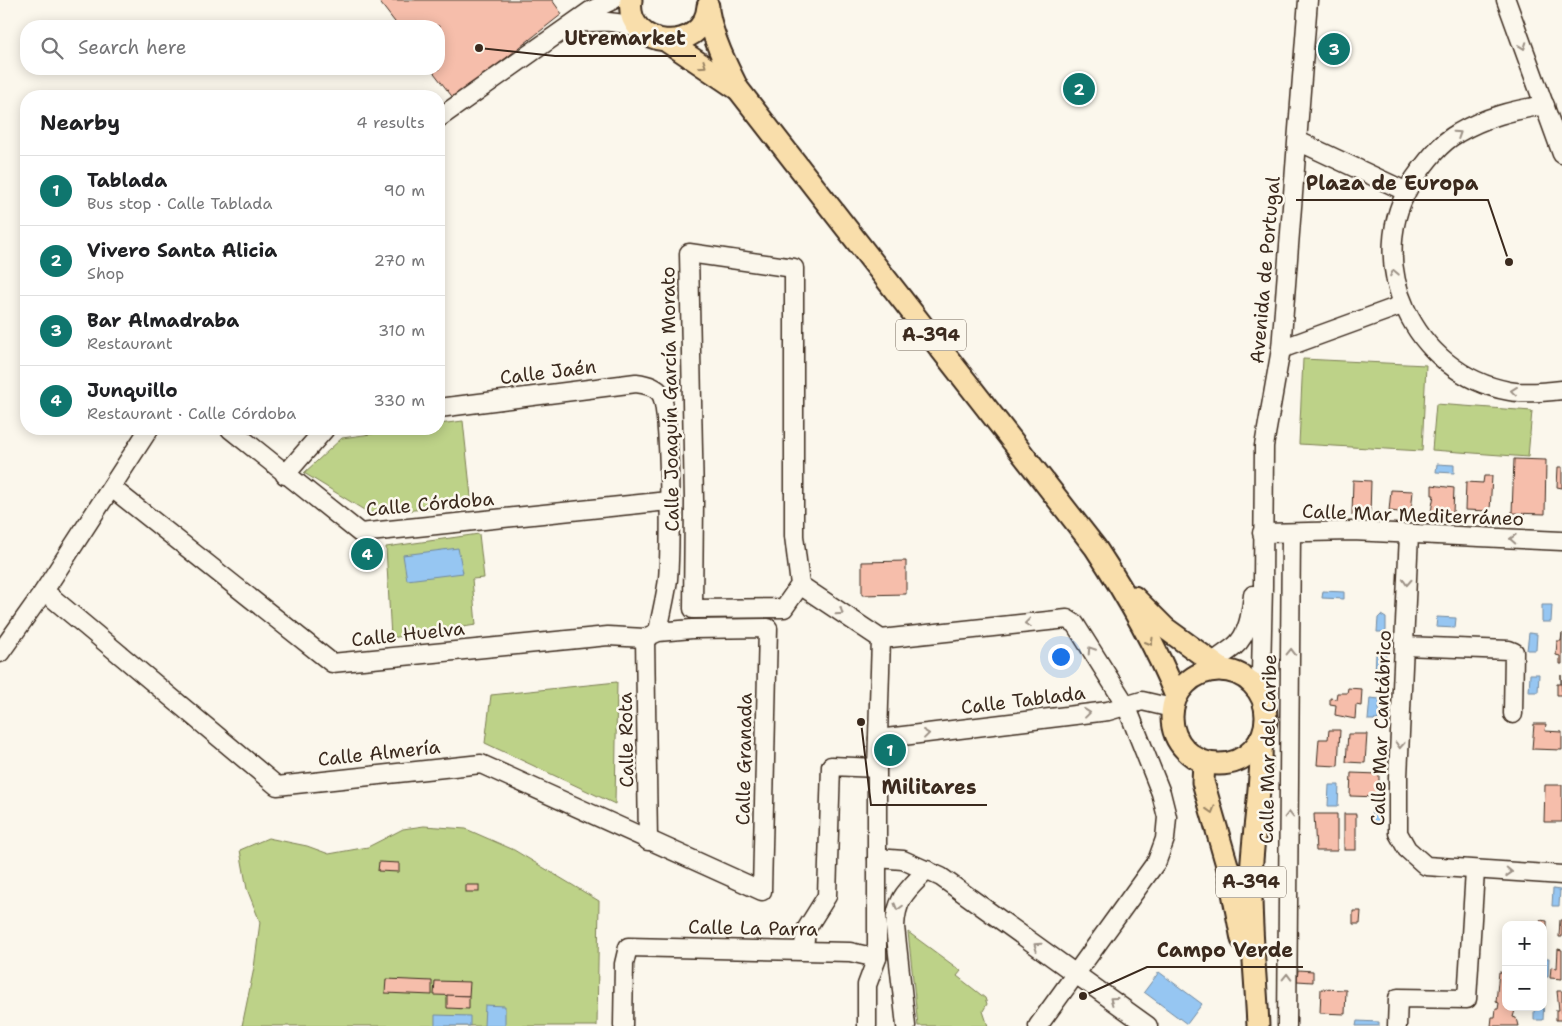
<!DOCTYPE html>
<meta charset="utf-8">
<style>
:root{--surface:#fff;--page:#f2f2f2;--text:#202124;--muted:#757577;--line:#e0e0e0;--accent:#0f766e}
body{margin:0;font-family:"Shantell Sans",sans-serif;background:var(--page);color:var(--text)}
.controls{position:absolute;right:15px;bottom:15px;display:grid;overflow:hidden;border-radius:10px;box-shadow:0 2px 12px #0003}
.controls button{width:45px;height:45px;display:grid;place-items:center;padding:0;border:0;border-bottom:1px solid var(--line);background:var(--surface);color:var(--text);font:25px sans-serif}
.you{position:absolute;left:1060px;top:656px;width:18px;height:18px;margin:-12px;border:4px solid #fff;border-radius:50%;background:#1a73e8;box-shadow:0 0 0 8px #1a73e833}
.badge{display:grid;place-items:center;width:32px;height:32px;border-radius:50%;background:var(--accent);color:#fff;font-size:16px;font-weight:700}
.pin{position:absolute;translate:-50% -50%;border:2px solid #fff;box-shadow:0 1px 5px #0006}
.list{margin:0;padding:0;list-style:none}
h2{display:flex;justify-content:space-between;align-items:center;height:65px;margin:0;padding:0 20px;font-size:21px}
h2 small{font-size:16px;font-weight:400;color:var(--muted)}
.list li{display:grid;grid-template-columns:32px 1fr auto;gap:15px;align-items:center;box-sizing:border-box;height:70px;padding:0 20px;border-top:1px solid var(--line)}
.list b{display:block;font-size:19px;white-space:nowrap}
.list p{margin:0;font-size:16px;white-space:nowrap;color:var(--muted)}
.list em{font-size:16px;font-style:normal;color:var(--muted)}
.icon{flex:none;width:28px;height:28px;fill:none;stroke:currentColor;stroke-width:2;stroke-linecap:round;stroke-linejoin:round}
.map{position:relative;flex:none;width:1562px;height:1026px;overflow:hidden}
.search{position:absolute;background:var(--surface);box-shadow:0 2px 12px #0003;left:20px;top:20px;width:425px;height:55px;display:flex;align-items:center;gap:12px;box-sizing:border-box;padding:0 18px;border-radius:20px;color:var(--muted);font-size:19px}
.panel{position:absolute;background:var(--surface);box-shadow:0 2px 12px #0003;left:20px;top:90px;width:425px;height:345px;border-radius:20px}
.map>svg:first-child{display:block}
</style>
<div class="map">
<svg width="1562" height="1026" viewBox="0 0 1562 1026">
<rect width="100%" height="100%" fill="#fbf7ec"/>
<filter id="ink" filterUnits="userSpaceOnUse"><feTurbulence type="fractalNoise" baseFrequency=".02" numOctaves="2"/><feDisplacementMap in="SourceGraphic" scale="10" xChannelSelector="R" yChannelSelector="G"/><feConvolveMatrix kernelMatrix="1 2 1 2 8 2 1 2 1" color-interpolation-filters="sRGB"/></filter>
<g filter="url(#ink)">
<g fill="#bdd288" stroke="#7c7e53">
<path d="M1303,359L1426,365L1422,451L1299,444Z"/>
<path d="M1436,404L1532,411L1528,457L1432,450Z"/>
<path d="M463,421L472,506L369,513L304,473L342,438L407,429H439V424Z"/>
<path d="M479,534L484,578L472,579L476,625L391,638L386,547Z"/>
<path d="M617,682L615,804L485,743L491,695Z"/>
<path d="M424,826L466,829L514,850L599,901L597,1026H242L254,968L260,922L247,889L240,850L268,838L307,846L329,854L368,847L403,829Z"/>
<path d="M908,932L961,971L957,976L985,998L987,1004L983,1011L988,1026H918Z"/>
</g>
<g fill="#96c6f2" stroke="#72889d">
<path d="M1437,464L1454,465V473L1436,472Z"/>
<path d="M458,548L463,573L407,580L403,555Z"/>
<path d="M1323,591L1344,592V599L1322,598Z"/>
<path d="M1542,605H1552L1551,622H1542Z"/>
<path d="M1381,615L1386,618V632H1377L1378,618Z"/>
<path d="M1437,617L1456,618L1455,628L1436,627Z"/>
<path d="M1529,633L1537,634L1536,650H1527Z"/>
<path d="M1376,653L1386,654L1385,674H1375Z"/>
<path d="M1530,674H1539L1538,692H1529Z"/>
<path d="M1370,698L1380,699L1378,720H1368Z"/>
<path d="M1329,785H1339L1338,806H1328Z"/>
<path d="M1372,806H1381L1380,822L1371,821Z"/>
<path d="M1553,889L1560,890L1559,906H1552Z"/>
<path d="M1543,958H1549L1548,977H1543Z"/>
<path d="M1159,972L1202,1004L1187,1024L1144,992Z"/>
<path d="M1544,1000L1543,1020H1534V1007H1543Z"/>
<path d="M485,1005L505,1006V1026H484Z"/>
<path d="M435,1015L470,1016V1026H435Z"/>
<path d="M1357,1021L1379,1022V1026H1356Z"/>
</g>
<g fill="#f6beab" stroke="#3b2a1e">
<path d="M378,0H552L562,14L454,99L431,69H439V26H398Z"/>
<path d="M1514,459L1546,460L1545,514L1512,513Z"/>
<path d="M1558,467H1562V488L1557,487Z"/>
<path d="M1484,476H1492L1490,511L1465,510L1466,482L1483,483Z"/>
<path d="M1353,480L1371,481L1370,515H1352Z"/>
<path d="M1432,485L1454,488L1453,513L1431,512L1434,495H1432Z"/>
<path d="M1391,490L1413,491L1411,513L1389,511Z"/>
<path d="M906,561V594L862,595V562Z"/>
<path d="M1562,633V664H1560V656L1556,655L1557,641H1561Z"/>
<path d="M1561,675L1562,695H1557V684H1561Z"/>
<path d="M1348,688L1362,689L1361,706L1356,705L1355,719L1335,715L1336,705L1330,704V698L1336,699L1337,693H1347Z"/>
<path d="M1534,724H1546L1545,731L1562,732V750L1532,749Z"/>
<path d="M1329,730H1340L1338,766L1317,765L1319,739H1328Z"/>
<path d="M1348,734H1367L1365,763L1346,762Z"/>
<path d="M1351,773L1379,774V797L1350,796Z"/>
<path d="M1545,785H1562V822H1544Z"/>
<path d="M1314,814H1337V851H1316Z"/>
<rect x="1344" y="814" width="12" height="36"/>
<path d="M379,862L399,863V872L378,871Z"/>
<rect x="466" y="885" width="13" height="7"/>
<path d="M1353,911H1361L1360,924H1353Z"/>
<path d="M1540,920L1547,921V933H1543V925H1540Z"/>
<path d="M1560,920H1562V937H1559Z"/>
<path d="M1558,949L1562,950V979L1550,978L1551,967L1557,968Z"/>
<path d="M1298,970L1313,971V982L1297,981Z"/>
<path d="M1499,972L1506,973V1007H1516L1513,1017L1516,1018L1518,1026H1491L1492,1017H1495L1496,1009H1498L1499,1003L1496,1002Z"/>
<path d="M386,979L432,981V995L385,993Z"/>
<path d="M435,981L470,982L469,996L434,995Z"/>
<path d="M1321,989L1346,990L1345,1014L1320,1013Z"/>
<path d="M1557,991H1562V1020H1556V1010H1559Z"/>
<path d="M447,995L469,996V1009L447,1008Z"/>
</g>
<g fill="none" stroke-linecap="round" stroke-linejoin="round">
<g stroke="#3b2a1e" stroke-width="21">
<g id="minor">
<path d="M1506,0L1562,154"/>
<path d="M575,23C599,21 618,20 640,29"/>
<path d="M1545,105C1514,110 1485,117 1458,133C1440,143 1426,162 1414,179C1360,260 1414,374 1509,391C1526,394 1545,392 1562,390"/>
<path d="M439,118L590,11L613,0"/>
<path d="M1298,141L1405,191"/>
<path d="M689,253L794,268V536L800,585L784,608L693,609L694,501Z"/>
<path d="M1281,349L1402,305"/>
<path d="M439,408L636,383C644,384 655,386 660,393C672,408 670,553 668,579C666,596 661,614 658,632"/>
<path d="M230,429L360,533L668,501"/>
<path d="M285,475L325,429"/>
<path d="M1262,533L1352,531L1562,541"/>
<path d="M1409,534L1398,777V833L1407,849L1426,866L1562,875"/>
<path d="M800,585L881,639L1067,619L1075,624L1126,705L1161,793L1167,817L1165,839L1157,861L1038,1026"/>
<path d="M44,591L277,786L481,764L762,891L768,628L692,629L658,632L645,638L608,636L332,663L112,488"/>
<path d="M645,638L648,841"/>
<path d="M1404,646L1509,650L1514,652L1513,714"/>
<path d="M0,653L44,591L149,429"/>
<path d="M1206,672C1214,659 1224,655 1235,646C1249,634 1251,612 1253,595"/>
<path d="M1258,692L1261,673L1263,586L1264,446L1281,349L1308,0"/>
<path d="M878,739L1108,711L1142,701L1172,708"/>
<path d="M877,858L903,860L941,877L1148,1026"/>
<path d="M803,950L807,928L827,896L831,766L877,768"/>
<path d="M623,1026L624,964L628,947L850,952L877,958"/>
<path d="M867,1026V985L877,958V768L881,639"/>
<path d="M906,1026L895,927C896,897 908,890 927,870"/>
<path d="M1287,1026L1291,533"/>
<path d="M1397,1026L1398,998L1467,999L1475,871"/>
</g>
</g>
<g stroke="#3b2a1e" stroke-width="25">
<g id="major">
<path d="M631,0C624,49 704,56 708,6"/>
<path d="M708,11C713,39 725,63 738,89L1095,547C1126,594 1155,644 1176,696"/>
<path d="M668,42L736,88"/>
<path d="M1134,597L1165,628L1223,670"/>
<circle cx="1219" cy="717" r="47"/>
<path d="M1204,762L1203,782L1229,872L1242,939"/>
<path d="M1258,1026C1256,978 1250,928 1251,880C1252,833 1263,785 1261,738"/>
</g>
</g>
<use href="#minor" stroke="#fbf7ec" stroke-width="18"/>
<use href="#major" stroke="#f9deab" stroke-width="21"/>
</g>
<defs><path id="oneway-chevron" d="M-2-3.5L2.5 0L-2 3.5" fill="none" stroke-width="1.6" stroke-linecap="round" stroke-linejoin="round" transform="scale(1.25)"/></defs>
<g stroke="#9b9085">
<use href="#oneway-chevron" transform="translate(1523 46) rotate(70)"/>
<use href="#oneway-chevron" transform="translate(1458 134) rotate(-33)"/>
<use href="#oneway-chevron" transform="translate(1394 273) rotate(-101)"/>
<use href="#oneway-chevron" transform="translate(1514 391) rotate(-173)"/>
<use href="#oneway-chevron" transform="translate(1513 539) rotate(-177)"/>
<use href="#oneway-chevron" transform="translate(1407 582) rotate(93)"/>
<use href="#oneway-chevron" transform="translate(840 612) rotate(34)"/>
<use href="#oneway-chevron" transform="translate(1028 623) rotate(173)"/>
<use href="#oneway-chevron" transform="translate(1091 650) rotate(-123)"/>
<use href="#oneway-chevron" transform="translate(1291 652) rotate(-89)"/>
<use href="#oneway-chevron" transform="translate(1087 713) rotate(-7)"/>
<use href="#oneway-chevron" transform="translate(926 734) rotate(-7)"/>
<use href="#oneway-chevron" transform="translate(1400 745) rotate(93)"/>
<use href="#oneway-chevron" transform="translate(1289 815) rotate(-90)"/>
<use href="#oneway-chevron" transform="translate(1509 872) rotate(2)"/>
<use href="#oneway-chevron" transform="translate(898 907) rotate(106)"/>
<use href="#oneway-chevron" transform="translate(1037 946) rotate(-145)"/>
<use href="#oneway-chevron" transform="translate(1287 977) rotate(-89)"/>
<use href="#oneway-chevron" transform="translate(1113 1000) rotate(-144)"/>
</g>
<g stroke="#9a8464">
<use href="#oneway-chevron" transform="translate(703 65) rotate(35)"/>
<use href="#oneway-chevron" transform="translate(1150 642) rotate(60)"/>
<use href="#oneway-chevron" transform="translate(1211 810) rotate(73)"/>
</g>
</g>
<g text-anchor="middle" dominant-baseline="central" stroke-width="5" stroke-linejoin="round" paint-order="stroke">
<g fill="#fbf7ec" stroke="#75685c" stroke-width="1">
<rect x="896" y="319.5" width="70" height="31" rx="4"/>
<rect x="1216" y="866.5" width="70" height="31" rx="4"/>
</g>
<g font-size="18" font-weight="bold" fill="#3b2a1e">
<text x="931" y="335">A-394</text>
<text x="1251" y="882">A-394</text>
</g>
<g font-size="19" fill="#3b2a1e" stroke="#fbf7ec">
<text transform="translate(1265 270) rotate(-85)">Avenida de Portugal</text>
<text transform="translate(548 372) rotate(-7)">Calle Jaén</text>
<text transform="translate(670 399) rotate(-91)">Calle Joaquín García Morato</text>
<text transform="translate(430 504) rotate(-5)">Calle Córdoba</text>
<text transform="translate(1413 515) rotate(2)">Calle Mar Mediterráneo</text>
<text transform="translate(408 634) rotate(-6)">Calle Huelva</text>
<text transform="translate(1023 700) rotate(-7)">Calle Tablada</text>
<text transform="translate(1381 728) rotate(-88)">Calle Mar Cantábrico</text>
<text transform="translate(626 740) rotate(-91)">Calle Rota</text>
<text transform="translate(1268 749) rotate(-89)">Calle Mar del Caribe</text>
<text transform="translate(379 753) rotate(-6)">Calle Almería</text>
<text transform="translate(744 759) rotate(-89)">Calle Granada</text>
<text transform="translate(753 928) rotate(1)">Calle La Parra</text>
</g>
</g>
<path fill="none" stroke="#3b2a1e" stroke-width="2" d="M479 48L555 56H696M1509 262L1488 200H1296M861 722L871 805H987M1083 996L1147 967H1303"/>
<g fill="#3b2a1e" stroke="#fbf7ec" stroke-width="2">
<circle cx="479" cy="48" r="5"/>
<circle cx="1509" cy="262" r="5"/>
<circle cx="861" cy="722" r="5"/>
<circle cx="1083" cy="996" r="5"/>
</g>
<g font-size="20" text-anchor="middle" font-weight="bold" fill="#3b2a1e" stroke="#fbf7ec" stroke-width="5" stroke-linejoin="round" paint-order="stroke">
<text x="625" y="45">Utremarket</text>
<text x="1392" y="190">Plaza de Europa</text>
<text x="929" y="794">Militares</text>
<text x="1225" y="957">Campo Verde</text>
</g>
</svg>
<div class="controls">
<button>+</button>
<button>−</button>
</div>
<div class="you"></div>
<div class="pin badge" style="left:890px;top:750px">1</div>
<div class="pin badge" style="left:1079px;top:89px">2</div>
<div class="pin badge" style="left:1334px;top:49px">3</div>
<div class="pin badge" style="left:367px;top:554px">4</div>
<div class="search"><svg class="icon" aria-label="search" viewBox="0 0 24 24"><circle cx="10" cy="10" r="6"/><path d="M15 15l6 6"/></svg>Search here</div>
<section class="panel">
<h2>Nearby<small>4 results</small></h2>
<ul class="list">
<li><span class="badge">1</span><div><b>Tablada</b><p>Bus stop · Calle Tablada</p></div><em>90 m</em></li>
<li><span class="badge">2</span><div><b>Vivero Santa Alicia</b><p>Shop</p></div><em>270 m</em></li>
<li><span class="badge">3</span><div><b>Bar Almadraba</b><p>Restaurant</p></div><em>310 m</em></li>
<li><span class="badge">4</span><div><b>Junquillo</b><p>Restaurant · Calle Córdoba</p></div><em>330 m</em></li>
</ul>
</section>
</div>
